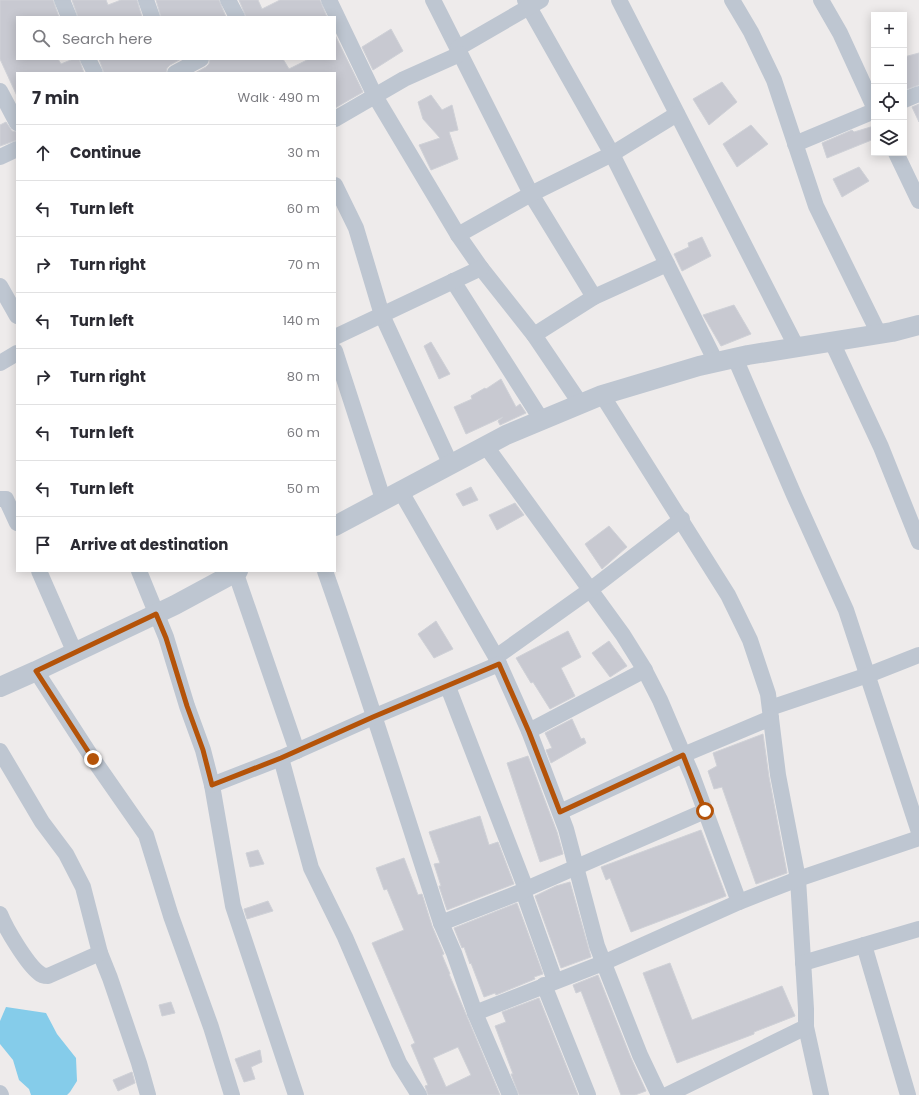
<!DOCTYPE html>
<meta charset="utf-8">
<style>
:root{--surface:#fff;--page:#f7f7f7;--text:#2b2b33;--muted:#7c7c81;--line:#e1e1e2}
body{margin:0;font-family:Poppins,sans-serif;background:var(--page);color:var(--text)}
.controls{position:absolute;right:12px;top:12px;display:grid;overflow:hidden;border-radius:0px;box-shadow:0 2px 10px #0003}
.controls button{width:36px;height:36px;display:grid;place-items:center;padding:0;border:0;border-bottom:1px solid var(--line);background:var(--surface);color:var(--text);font:20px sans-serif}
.stop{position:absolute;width:12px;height:12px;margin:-9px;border:3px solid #b45309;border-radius:50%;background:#fff}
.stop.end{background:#b45309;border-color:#fff;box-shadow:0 1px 4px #0008}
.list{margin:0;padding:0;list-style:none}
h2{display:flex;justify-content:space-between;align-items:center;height:52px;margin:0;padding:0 16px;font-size:17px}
h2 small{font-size:13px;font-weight:400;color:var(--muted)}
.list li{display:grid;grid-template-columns:26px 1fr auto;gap:12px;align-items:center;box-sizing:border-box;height:56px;padding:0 16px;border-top:1px solid var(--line)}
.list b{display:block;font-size:15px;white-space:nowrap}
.list em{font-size:13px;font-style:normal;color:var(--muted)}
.icon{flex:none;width:22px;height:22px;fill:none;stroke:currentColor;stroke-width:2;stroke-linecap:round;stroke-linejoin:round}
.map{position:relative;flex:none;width:919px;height:1095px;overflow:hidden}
.search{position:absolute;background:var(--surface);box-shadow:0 2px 10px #0003;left:16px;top:16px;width:320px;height:44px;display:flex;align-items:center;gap:10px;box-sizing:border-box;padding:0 14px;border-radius:0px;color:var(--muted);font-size:15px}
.panel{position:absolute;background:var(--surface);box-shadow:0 2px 10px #0003;left:16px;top:72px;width:320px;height:500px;border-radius:0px}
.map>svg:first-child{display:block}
</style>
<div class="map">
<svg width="919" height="1095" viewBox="0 0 919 1095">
<rect width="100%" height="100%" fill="#eeebeb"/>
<path fill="#85ccea" d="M6,1007L46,1013L57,1034L76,1058L77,1081L70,1092L67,1095H31L29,1089L19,1080L13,1060L0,1044V1021Z"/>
<g fill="#c8c9d1" stroke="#cfd1d7" fill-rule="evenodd">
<path d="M0,0H53L59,17H17V59H58L61,64L73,59H79L84,73H17V96L0,59Z"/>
<path d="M72,0H106L108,5L121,0H137L142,17H78Z"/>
<path d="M156,0H219L226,17H161Z"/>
<path d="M239,0H258L262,9L280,0H320L327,17H246Z"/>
<path d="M391,29L403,51L373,70L362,47Z"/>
<path d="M335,35L363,92L335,108V73H195L206,67L209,64L210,59H283L289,69L309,59H335Z"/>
<path d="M919,53V85L905,90L904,57Z"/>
<path d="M99,59H181L170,65L167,68L166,73H104Z"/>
<path d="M722,82L737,102L709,125L693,99Z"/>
<path d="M431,95L442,110L452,105L458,130L449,132L458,159L431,170L419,145L440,138L423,119L418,102Z"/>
<path d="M919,104V122L912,107Z"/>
<path d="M6,122L12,131L17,132V140L0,146V125Z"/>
<path d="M751,125L768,144L737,167L723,144Z"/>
<path d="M874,126V139L827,158L822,143L852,130L854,132Z"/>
<path d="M859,167L869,181L842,197L833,179Z"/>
<path d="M702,237L711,256L682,271L674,254L689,247L688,243Z"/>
<path d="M734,305L751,334L721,346L703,315Z"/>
<path d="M431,342L450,374L439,379L424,346Z"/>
<path d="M501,379L516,407L520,404L526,413L500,425L498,421L503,417L466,434L454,407L472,399L471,396L485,388L486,389Z"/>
<path d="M471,487L478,500L463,506L456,494Z"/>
<path d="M515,503L524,515L497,530L489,515Z"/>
<path d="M609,526L627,547L602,569L585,544Z"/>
<path d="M436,621L453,649L434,658L418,634Z"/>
<path d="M568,631L581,657L561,668L575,696L550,709L533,682L531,683L516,658Z"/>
<path d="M609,641L627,666L610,677L592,653Z"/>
<path d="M572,719L581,739L584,738L586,743L551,763L546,750L552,748L545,733Z"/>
<path d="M763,734L769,777L787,873L756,884L722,787L714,789L708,771L717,766L713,753Z"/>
<path d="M528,756L557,832L563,854L540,862L507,763Z"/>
<path d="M480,816L489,845L498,842L514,884L447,910L439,886H441L434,864L440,863L429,832Z"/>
<path d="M701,830L726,896L631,932L610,878L606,880L601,867Z"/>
<path d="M258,850L264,864L250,867L246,853Z"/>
<path d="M404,858L418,895L422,894L432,926L444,954L442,955L450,974H449L500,1095H428L425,1086L428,1085L411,1045L415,1043L372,943L404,930L387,889L384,890L376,868ZM458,1047L471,1075L446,1087L433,1058Z"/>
<path d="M570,882L591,957L561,968L535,896L556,886Z"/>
<path d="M268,901L273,911L247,919L244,909Z"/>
<path d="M517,903L543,974L534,977L535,979L496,995L495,993L484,997L471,963L470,964L464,947L462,948L454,928Z"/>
<path d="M670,963L692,1020L782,986L795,1016L754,1032V1034L677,1063L643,973Z"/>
<path d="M598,975L631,1058L646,1091L635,1095H621L581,991L576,993L573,985Z"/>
<path d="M539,998L578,1095H519L511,1074H513L495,1026L506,1022L502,1012Z"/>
<path d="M171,1002L175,1013L162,1016L159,1005Z"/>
<path d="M260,1050L262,1062L251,1067L255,1079L244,1082L235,1059Z"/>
<path d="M132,1072L135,1083L118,1091L113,1080Z"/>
</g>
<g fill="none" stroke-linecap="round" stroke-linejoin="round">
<g stroke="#bec6d1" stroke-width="16">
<path d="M62,0L69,17"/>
<path d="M146,0L152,17"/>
<path d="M228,0L237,17"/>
<path d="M329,0L375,96L458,235L481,268L534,335L580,403"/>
<path d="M433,0L531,194L594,297"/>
<path d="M525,0L612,154L716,362"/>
<path d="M619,0L797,348"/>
<path d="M732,0L751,32L774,80L816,206L879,334"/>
<path d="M821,0L840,33L874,107"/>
<path d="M458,48L541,0"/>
<path d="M88,59L95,73"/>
<path d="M175,73L201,59"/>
<path d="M0,91L17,123"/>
<path d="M904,100L919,94"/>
<path d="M335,119L404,79L460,54"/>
<path d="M795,144L874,111"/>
<path d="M896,153L919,201"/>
<path d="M0,157L17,149"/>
<path d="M335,185L356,228L382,315L450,463"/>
<path d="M458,235L531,194L612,154L677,114"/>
<path d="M453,281L541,419"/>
<path d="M0,286L17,316"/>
<path d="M534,335L594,297L667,264"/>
<path d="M335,337L481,268"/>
<path d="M832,342L881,447L919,542"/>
<path d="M335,351L383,499"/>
<path d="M735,358L794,495L846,610L919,832"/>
<path d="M0,363L17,353"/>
<path d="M602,395L728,595L750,640L768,694L778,775L798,879L806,1009V1027L821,1095"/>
<path d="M485,445L623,635L643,667L660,700L692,775L739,902"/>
<path d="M400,490L496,657L529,731L566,829L597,946L640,1055L659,1095"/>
<path d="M0,499H6L17,523"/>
<path d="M39,571L75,653"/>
<path d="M139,571L166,637L187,706L203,750L212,785L233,906L296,1095"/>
<path d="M235,571L297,751"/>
<path d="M325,571C366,687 403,805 441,923L454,953L475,1013L510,1095"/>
<path d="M496,657L590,590L682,519"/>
<path d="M36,671L93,759L146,835L171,916L211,1027L232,1095"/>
<path d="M448,687L526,889"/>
<path d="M770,708L868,675L919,655"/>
<path d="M529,731L645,670"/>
<path d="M0,751L42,822L66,854L83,887L100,953L110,978L139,1063L148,1095"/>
<path d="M281,758L311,868L345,937L399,1063L419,1095"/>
<path d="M212,785L281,758L373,717L499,664"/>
<path d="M560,812L683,755L771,718"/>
<path d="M523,891L555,981"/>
<path d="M0,914C6,929 27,964 39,973C41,975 45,976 48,976L100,953"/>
<path d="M441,923L523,891L526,889L705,811"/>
<path d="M864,945L908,1095"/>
<path d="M803,963L919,929"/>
<path d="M544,985L588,1095"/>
<path d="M475,1013L603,963L739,902L798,879L919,838"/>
<path d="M0,1093L1,1095"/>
<path d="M667,1095L806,1027"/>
</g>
<g stroke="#bec6d1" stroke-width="20">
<path d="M335,526L506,435L602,395L699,366L748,355L892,332L919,325"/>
<path d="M0,687L36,671L175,605L238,571"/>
</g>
</g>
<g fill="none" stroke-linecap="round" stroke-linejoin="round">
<path stroke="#b45309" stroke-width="5" d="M93,759L36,671L156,614L166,638L187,706L203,750L212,785L281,758L373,717L499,664L529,732L560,812L683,755L705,811"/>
</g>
</svg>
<div class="controls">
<button>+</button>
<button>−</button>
<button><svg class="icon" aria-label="locate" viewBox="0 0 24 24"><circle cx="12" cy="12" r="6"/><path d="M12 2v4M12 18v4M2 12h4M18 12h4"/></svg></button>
<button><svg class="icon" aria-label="layers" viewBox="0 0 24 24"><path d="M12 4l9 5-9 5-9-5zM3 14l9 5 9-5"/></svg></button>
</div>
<div class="stop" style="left:705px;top:811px"></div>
<div class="stop end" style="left:93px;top:759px"></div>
<div class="search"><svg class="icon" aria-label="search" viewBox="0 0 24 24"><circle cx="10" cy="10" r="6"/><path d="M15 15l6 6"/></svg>Search here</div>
<section class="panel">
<h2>7 min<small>Walk · 490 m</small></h2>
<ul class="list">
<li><svg class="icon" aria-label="ahead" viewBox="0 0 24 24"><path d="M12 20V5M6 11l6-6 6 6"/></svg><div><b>Continue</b></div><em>30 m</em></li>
<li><svg class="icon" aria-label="left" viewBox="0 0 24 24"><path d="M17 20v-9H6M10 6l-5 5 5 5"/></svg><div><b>Turn left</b></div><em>60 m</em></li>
<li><svg class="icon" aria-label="right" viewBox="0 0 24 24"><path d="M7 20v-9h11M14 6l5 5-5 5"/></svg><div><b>Turn right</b></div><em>70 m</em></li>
<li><svg class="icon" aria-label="left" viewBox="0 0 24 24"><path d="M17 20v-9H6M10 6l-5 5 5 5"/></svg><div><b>Turn left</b></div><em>140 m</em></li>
<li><svg class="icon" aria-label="right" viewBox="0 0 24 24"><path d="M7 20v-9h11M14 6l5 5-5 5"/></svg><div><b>Turn right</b></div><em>80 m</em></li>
<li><svg class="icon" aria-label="left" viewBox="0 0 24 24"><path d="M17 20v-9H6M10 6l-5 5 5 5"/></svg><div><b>Turn left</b></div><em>60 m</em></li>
<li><svg class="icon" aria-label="left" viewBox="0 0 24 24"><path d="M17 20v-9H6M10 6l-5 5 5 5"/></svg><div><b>Turn left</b></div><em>50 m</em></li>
<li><svg class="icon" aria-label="arrive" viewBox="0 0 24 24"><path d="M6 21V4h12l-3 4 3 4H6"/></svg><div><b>Arrive at destination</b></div></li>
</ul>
</section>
</div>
